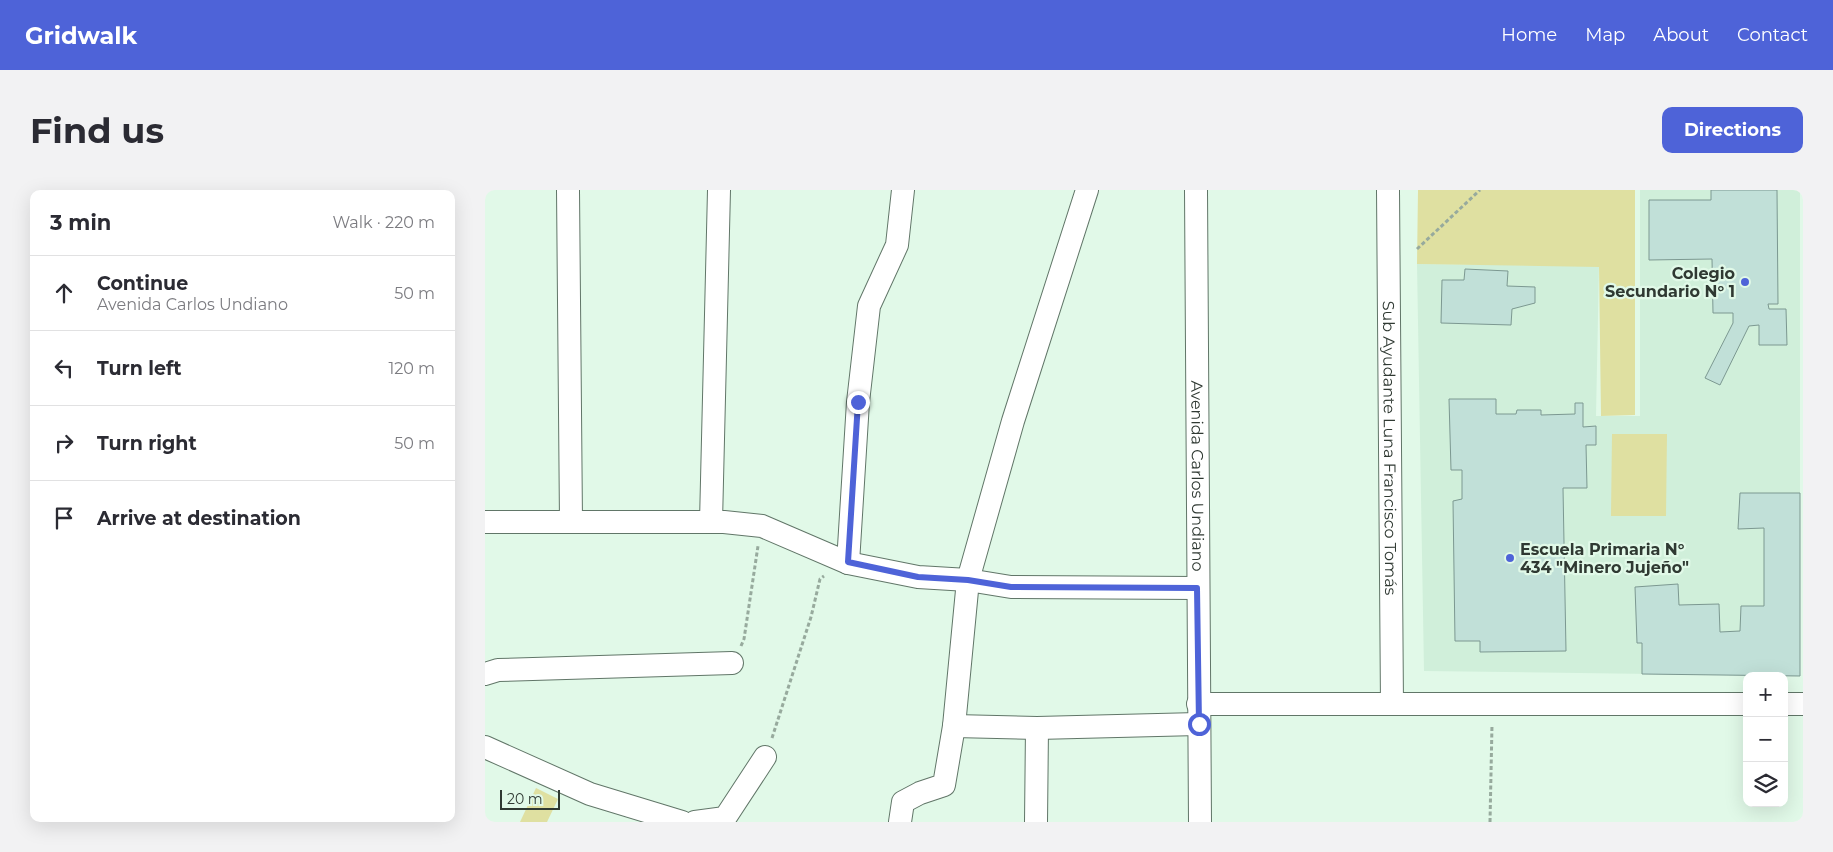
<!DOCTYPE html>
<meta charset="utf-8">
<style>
:root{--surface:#fff;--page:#f2f2f3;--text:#2b2b33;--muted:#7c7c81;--line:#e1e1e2;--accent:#4e63d8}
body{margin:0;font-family:Montserrat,sans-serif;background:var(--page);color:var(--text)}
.controls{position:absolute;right:15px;bottom:15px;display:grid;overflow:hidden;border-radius:10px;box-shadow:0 5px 20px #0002}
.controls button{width:45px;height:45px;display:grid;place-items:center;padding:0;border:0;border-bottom:1px solid var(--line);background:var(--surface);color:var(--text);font:25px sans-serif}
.scale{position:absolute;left:15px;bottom:12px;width:60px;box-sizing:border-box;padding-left:5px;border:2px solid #2f3932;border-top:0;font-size:14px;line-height:18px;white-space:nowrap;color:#2f3932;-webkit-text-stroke:4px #e1f9e8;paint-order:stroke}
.stop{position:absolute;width:15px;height:15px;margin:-11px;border:4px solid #4e63d8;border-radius:50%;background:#fff}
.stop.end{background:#4e63d8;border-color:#fff;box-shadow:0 1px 5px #0008}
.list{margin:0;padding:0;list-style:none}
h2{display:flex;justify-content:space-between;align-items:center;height:65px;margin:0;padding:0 20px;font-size:21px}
h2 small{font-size:16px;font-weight:400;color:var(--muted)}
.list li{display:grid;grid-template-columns:32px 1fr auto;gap:15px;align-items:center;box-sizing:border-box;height:75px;padding:0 20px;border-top:1px solid var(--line)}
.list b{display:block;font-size:19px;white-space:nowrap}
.list p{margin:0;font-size:16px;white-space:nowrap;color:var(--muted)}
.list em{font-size:16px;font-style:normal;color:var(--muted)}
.icon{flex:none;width:28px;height:28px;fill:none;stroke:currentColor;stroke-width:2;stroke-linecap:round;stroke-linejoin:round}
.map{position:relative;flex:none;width:1318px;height:632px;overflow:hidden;border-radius:10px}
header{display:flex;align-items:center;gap:30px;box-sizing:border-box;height:70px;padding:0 25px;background:var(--accent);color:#fff}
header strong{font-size:24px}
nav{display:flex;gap:28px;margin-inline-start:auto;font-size:18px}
.intro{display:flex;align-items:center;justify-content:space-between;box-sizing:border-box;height:120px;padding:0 30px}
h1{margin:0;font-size:35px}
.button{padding:12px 22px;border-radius:10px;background:var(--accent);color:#fff;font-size:18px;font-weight:700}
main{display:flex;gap:30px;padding:0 30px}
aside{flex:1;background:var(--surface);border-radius:10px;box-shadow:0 5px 20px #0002}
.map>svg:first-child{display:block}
</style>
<header>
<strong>Gridwalk</strong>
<nav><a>Home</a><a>Map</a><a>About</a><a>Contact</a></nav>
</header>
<div class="intro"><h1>Find us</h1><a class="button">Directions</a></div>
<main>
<aside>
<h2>3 min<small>Walk · 220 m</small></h2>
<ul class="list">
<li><svg class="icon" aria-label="ahead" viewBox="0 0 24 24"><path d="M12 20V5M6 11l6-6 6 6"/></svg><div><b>Continue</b><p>Avenida Carlos Undiano</p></div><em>50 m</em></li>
<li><svg class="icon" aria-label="left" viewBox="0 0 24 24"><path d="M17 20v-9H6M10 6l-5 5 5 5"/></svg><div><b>Turn left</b></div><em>120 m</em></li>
<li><svg class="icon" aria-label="right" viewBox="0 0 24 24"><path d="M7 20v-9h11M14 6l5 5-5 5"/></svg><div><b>Turn right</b></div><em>50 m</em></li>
<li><svg class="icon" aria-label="arrive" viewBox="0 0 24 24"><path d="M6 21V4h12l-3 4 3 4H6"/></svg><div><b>Arrive at destination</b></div></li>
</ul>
</aside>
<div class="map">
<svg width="1318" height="632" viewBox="0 0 1318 632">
<rect width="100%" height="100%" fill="#e1f9e8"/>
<path fill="#d0efda" d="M1155,0H1315V486L939,481L932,74L1114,76L1111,226H1155Z"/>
<g fill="#dfe0a1">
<path d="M933,0H1150V225L1116,226L1114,77L932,74Z"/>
<path d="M1127,244H1182L1181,326H1126Z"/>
<path d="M51,598L73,609L62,632H35Z"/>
</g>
<g fill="#c1e0d8" stroke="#7c9891">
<path d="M1226,0H1292L1293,114H1283L1284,119H1301L1302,155H1274V135L1264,136L1235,195L1220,188L1248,133V123H1228L1227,69L1164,70V10H1226Z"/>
<path d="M980,79L1023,81L1022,96L1050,97V113L1027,119L1026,135L956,133L957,90H979Z"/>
<path d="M964,209H1011V224H1031L1032,220H1056V225L1090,224V213H1098V237L1111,236V255H1101L1102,298H1078L1081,461L995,462V451H970L968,311L977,309V280H966Z"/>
<path d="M1255,303H1315V486L1157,484V453H1152L1150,397L1193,394L1194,415L1234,414L1235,442L1255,441L1256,416H1279V338L1253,339Z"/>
</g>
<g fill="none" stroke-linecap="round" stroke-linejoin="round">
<g stroke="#617668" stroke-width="24">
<g id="minor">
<path d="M83,0L86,332"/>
<path id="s1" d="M711,0L715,632"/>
<path id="s2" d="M903,0L907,514"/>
<path d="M0,332H239L277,336L363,373L433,387L483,390L526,397L712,398"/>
<path d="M226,332L234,0"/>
<path d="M363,373L373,212L384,116L412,55L418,0"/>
<path d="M0,484L13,480L247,473"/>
<path d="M713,514H1262"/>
<path d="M1299,514H1318"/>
<path d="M469,536L552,538L713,534"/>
<path d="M0,557L105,604L197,632"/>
<path d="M210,632L240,628L280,567"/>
<path d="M415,632L418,612L435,603L459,595L469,536L483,390L528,231L602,0"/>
<path d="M551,632L552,538"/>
</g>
</g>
<g stroke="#97aa9d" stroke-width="3" stroke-dasharray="4 2.5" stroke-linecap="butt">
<path d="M932,59L995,0"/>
<path d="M256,456L259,449L273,356"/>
<path d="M287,548L326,427L335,389L339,386"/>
<path d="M1005,632L1007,535"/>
</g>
<use href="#minor" stroke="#fff" stroke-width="22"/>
</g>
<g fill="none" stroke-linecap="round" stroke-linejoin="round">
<path stroke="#4e63d8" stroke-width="6" d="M373,212L363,372L433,387L483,390L526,397L712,398L714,534"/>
</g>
<g fill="#4e63d8" stroke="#e1f9e8" stroke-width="2">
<circle cx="1260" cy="92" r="5"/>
<circle cx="1025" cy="368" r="5"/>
</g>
<g text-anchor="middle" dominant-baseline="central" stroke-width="4.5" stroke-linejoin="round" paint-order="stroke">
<g font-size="16" font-weight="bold" fill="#2f3932" stroke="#e1f9e8" text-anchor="end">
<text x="1250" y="83">Colegio<tspan x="1250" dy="18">Secundario N° 1</tspan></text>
<text x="1035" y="359" text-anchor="start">Escuela Primaria N°<tspan x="1035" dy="18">434 "Minero Jujeño"</tspan></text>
</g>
<g font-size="16" fill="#2f3932" stroke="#e1f9e8">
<text stroke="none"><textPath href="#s2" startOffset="258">Sub Ayudante Luna Francisco Tomás</textPath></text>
<text stroke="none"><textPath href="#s1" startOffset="286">Avenida Carlos Undiano</textPath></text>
</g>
</g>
</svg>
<div class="controls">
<button>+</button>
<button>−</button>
<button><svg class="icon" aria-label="layers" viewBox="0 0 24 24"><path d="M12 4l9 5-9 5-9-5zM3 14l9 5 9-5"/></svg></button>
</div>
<div class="scale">20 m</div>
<div class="stop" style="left:714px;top:534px"></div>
<div class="stop end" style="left:373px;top:212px"></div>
</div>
</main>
